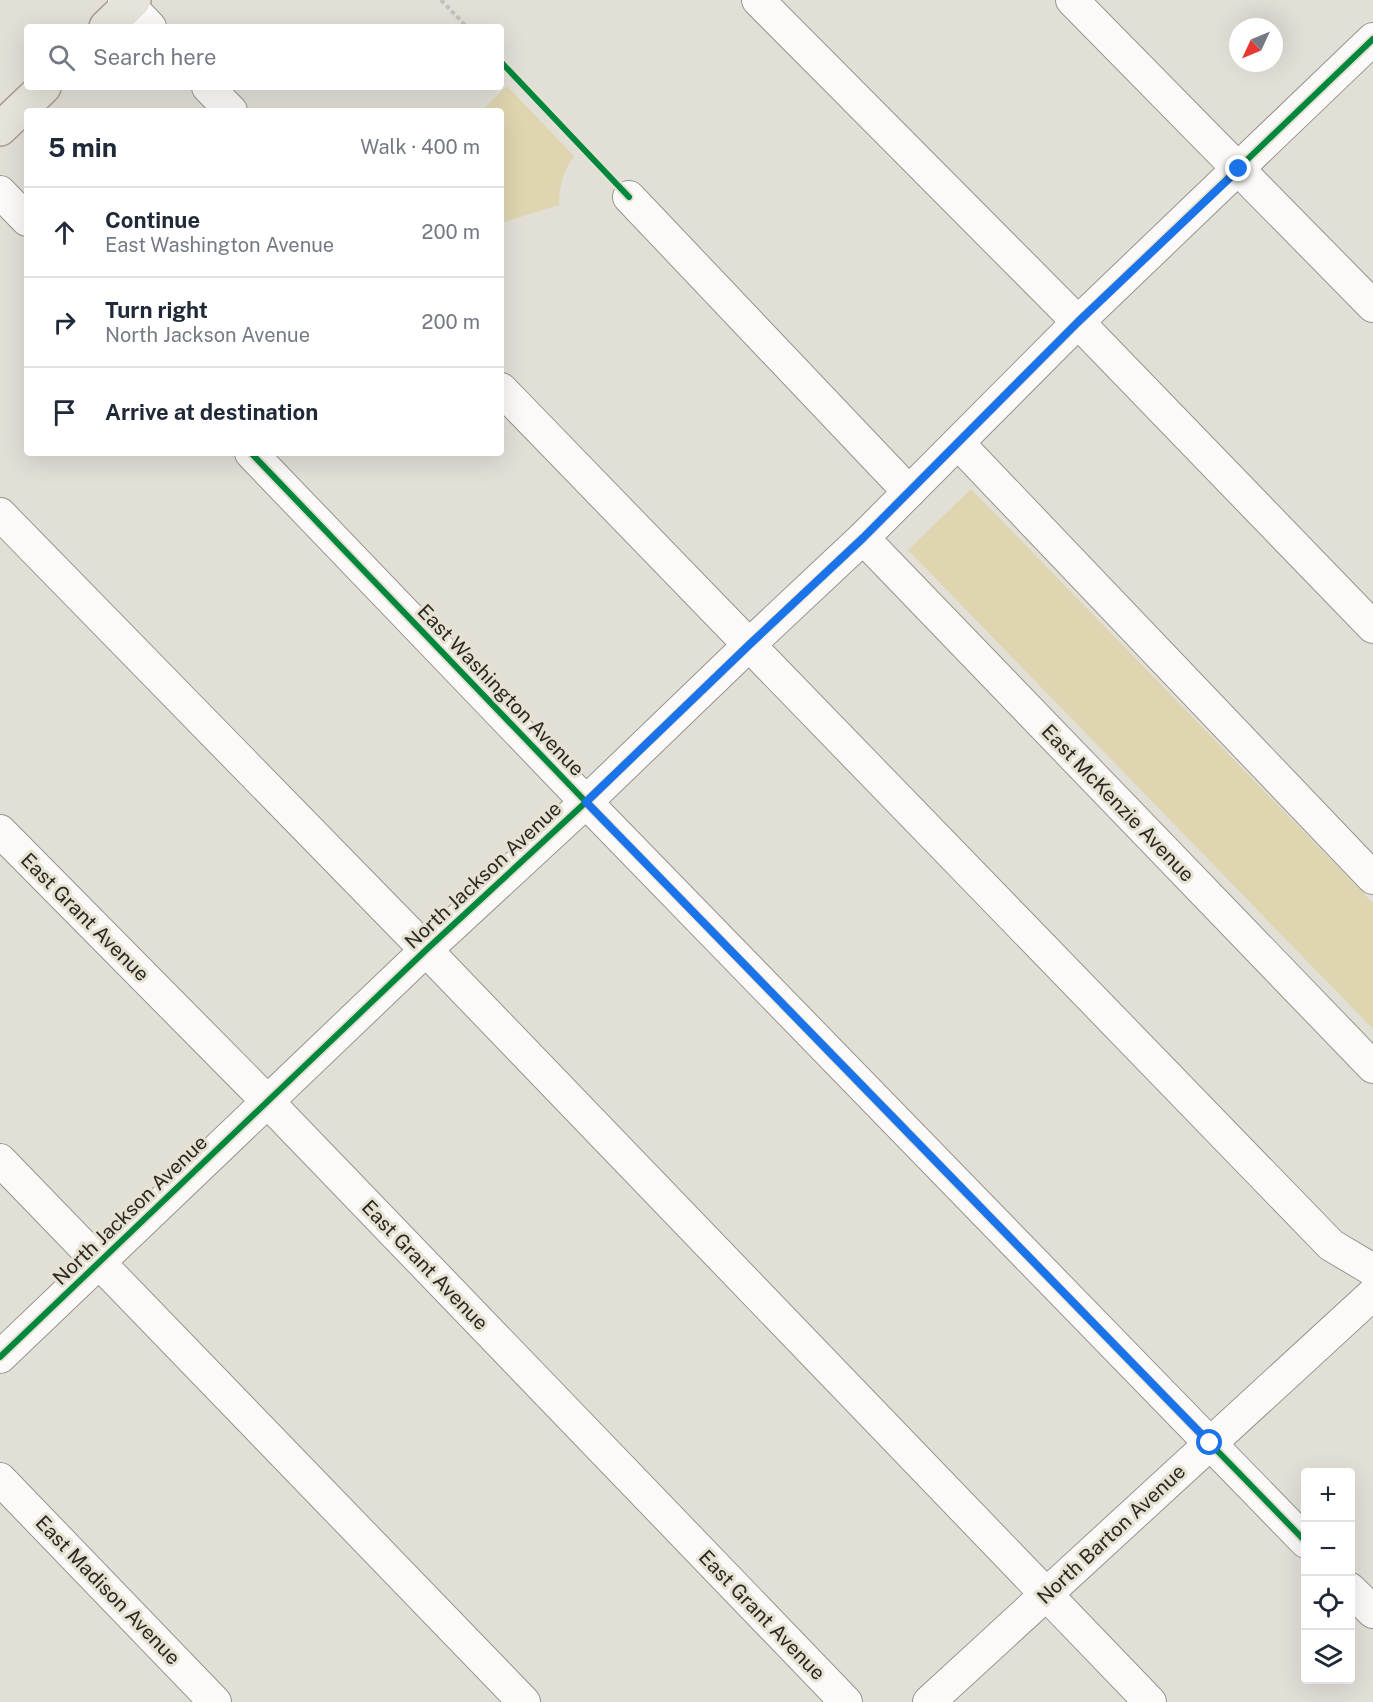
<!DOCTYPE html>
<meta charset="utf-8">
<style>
:root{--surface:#fff;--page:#f2f2f3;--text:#1f2937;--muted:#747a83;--line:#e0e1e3}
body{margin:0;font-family:"Public Sans",sans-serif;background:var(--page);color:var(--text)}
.controls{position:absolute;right:18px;bottom:18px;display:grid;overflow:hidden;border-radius:6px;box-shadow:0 6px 24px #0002}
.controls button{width:54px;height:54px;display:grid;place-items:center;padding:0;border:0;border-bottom:2px solid var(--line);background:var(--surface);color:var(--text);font:30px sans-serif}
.compass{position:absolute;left:1229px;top:18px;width:54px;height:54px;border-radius:50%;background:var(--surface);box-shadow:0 6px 24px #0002;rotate:226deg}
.stop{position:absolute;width:18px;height:18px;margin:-14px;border:4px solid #1a73e8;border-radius:50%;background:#fff}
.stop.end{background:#1a73e8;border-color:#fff;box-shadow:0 2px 6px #0008}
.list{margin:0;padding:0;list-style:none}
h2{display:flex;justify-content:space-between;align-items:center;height:78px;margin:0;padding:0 24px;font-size:26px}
h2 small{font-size:20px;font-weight:400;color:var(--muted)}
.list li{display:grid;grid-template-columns:39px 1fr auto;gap:18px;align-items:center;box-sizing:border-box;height:90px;padding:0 24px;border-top:2px solid var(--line)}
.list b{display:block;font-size:22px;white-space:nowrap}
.list p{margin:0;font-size:20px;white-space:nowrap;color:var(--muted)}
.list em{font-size:20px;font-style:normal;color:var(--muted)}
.icon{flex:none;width:33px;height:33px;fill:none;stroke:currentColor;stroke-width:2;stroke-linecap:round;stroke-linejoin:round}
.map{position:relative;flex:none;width:1373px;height:1702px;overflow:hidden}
.search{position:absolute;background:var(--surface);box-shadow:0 6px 24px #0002;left:24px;top:24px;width:480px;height:66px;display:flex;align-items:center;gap:15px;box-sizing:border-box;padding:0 21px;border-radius:6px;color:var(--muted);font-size:22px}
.panel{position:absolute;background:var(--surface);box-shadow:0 6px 24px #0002;left:24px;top:108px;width:480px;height:348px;border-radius:6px}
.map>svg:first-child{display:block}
</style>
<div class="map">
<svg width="1373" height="1702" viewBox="0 0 1373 1702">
<rect width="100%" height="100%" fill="#e2dfd7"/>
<g fill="#dfd5b0">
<path d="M507,86L574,156C563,172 559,186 559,205L501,223V111H481Z"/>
<path d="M971,489L1373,903V1029L908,550Z"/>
</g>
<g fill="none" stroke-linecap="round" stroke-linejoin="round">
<g stroke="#97958e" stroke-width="34">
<g id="minor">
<path d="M124,0L150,27"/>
<path d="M758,0L1078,322L1373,627"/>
<path d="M1072,0L1373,306"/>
<path d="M208,87L231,111"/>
<path d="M0,192L27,220"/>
<path d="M629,197L909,492"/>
<path d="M501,389L1331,1245L1373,1270"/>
<path d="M958,443L1373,878"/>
<path d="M251,453L586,802L1306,1542"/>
<path d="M0,514L426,950L1150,1702"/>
<path d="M863,538L1373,1067"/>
<path d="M0,831L268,1102L846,1702"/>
<path d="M0,1160L524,1702"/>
<path d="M0,1357L426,950L586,802L749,645L863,538L1078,322L1373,39"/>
<path d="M0,1479L215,1702"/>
<path d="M1350,1589L1373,1612"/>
<path d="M929,1702L1373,1294"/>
</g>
</g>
<g stroke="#a49f8e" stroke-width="36">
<g id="major">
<path d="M106,27L134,0"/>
<path d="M0,129L44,87"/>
</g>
</g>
<g stroke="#c1c0bd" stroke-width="4" stroke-dasharray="4.5 3" stroke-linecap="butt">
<path d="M441,0L467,27"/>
<path d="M501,62L608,175"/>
</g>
<use href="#minor" stroke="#fbfaf9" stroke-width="32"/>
<use href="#major" stroke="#e6e3da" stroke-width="33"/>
<g stroke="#e6e2d2" stroke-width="10">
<g id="cycleway">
<path d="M501,62L629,197"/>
<path d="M251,453L586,802L1306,1542"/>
<path d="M0,1357L426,950L586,802L749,645L863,538L1078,322L1373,39"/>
</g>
</g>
<use href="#cycleway" stroke="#00873e" stroke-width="6"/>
</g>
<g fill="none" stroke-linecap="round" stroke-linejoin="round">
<path stroke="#1a73e8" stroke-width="8" d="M1210,1443L586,802L749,645L863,538L1078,322L1239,169"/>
</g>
<g text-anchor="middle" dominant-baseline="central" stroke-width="6" stroke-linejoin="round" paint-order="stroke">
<g font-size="20" fill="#2b2923" stroke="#e6e2d2">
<text transform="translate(501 690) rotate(46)">East Washington Avenue</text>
<text transform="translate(1118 803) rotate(46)">East McKenzie Avenue</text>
<text transform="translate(483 875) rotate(-43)">North Jackson Avenue</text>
<text transform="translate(85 917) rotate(45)">East Grant Avenue</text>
<text transform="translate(130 1210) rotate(-44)">North Jackson Avenue</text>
<text transform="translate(425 1265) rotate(46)">East Grant Avenue</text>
<text transform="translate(1111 1534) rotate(-43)">North Barton Avenue</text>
<text transform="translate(108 1590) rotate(46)">East Madison Avenue</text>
<text transform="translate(762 1615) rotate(46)">East Grant Avenue</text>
</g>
</g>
</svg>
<div class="controls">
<button>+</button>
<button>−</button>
<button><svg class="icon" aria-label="locate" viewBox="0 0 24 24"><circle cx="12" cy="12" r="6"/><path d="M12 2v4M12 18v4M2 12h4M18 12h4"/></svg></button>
<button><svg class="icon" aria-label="layers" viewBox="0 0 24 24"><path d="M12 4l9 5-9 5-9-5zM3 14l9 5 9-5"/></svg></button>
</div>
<svg class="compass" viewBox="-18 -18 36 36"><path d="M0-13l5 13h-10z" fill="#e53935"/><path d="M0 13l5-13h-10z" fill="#747a83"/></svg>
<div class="stop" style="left:1210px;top:1443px"></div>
<div class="stop end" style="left:1239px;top:169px"></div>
<div class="search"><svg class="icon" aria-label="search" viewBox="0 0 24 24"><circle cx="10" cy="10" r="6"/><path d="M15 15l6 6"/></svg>Search here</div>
<section class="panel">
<h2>5 min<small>Walk · 400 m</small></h2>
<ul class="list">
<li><svg class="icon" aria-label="ahead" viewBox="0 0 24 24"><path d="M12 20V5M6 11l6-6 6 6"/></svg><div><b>Continue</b><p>East Washington Avenue</p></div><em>200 m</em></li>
<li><svg class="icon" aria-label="right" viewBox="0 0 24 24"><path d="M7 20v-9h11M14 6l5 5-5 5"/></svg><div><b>Turn right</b><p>North Jackson Avenue</p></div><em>200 m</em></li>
<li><svg class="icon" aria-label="arrive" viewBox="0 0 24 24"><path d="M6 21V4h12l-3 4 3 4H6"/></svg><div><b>Arrive at destination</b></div></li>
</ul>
</section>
</div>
